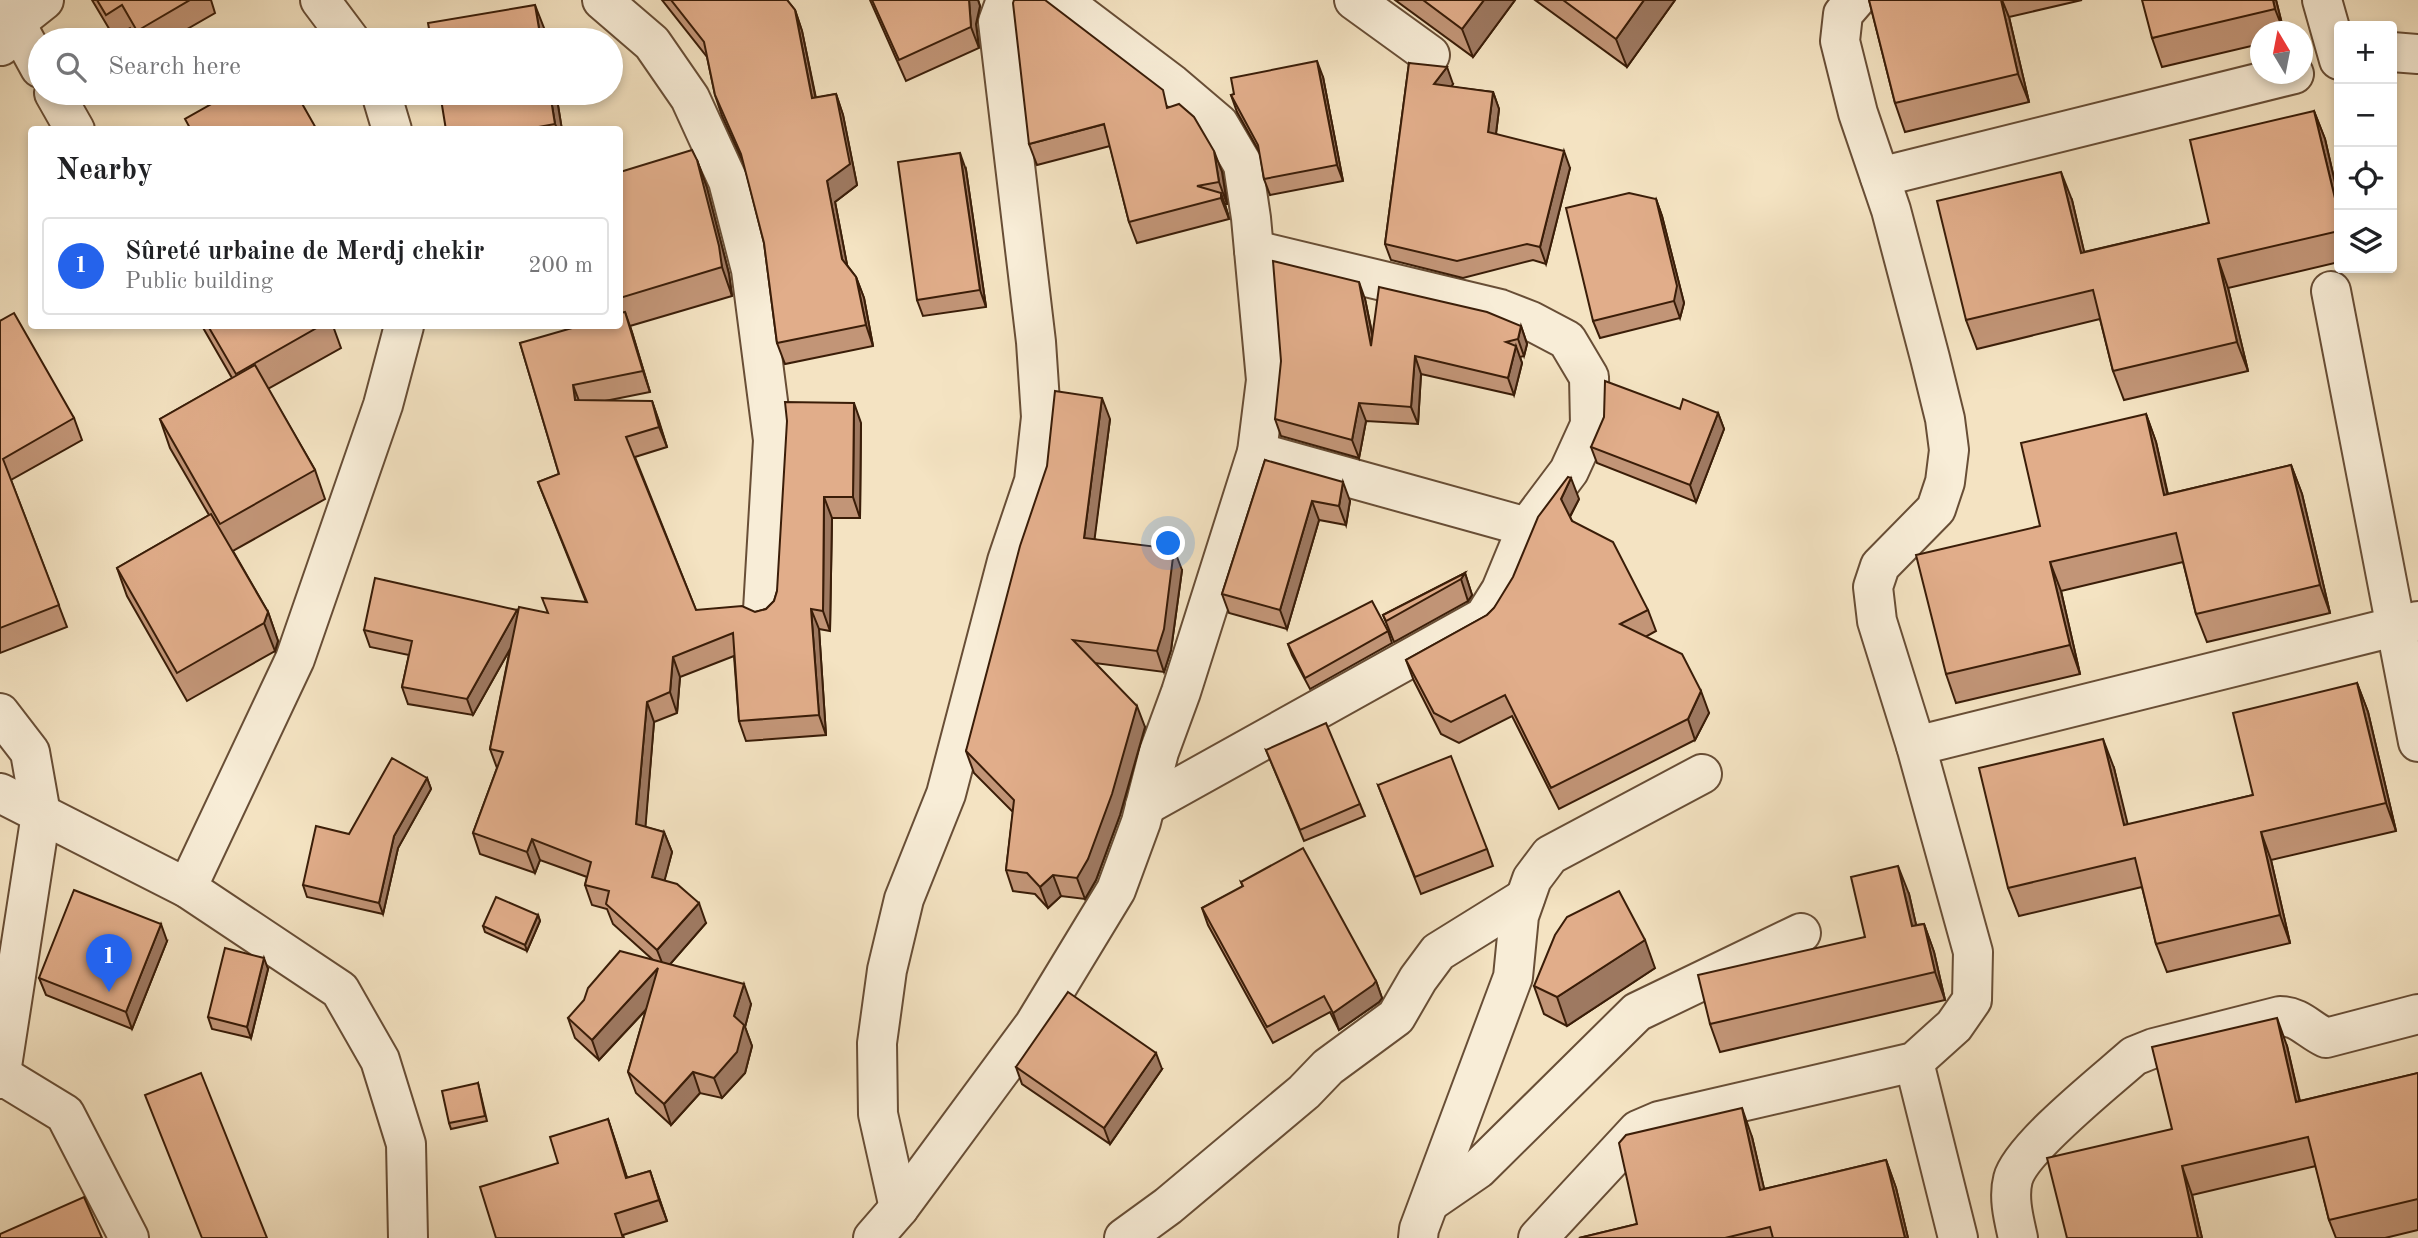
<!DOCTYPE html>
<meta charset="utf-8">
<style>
:root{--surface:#fff;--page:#f6f6f6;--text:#202124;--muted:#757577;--line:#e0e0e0;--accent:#2563eb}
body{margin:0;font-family:"Old Standard TT",serif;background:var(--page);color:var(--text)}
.controls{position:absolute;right:21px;top:21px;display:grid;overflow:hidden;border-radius:7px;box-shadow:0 4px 10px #0003}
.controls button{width:63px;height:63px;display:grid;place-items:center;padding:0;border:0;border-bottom:2px solid var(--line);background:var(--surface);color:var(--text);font:35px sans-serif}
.compass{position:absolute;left:2250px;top:21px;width:63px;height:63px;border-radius:50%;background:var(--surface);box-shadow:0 4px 10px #0003;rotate:350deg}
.you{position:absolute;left:1169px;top:544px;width:24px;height:24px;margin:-18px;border:5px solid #fff;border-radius:50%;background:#1a73e8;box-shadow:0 0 0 10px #1a73e833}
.badge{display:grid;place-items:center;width:46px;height:46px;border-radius:50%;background:var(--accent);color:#fff;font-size:23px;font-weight:700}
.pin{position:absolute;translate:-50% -58px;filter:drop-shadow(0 2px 4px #0008)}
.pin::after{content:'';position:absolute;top:37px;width:24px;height:21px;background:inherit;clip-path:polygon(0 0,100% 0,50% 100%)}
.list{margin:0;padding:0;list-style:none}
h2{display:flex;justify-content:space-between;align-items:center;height:91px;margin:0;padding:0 28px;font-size:30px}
h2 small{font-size:23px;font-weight:400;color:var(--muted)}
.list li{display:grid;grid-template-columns:46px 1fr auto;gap:21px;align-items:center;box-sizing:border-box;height:98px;margin:0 14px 14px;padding:0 14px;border:2px solid var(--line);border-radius:7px}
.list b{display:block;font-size:26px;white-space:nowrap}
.list p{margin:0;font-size:23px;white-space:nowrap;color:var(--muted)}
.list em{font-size:23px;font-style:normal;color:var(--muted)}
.icon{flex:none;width:38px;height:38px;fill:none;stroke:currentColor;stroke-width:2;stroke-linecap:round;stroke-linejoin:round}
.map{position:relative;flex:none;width:2418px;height:1238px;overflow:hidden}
.search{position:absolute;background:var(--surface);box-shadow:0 4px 10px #0003;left:28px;top:28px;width:595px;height:77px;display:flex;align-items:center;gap:18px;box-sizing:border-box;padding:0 24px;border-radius:38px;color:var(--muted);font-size:26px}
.panel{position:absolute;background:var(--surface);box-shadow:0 4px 10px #0003;left:28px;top:126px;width:595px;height:203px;border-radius:7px}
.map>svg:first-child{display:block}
</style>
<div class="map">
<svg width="2418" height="1238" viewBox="0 0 2418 1238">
<rect width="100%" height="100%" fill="#f4e3c2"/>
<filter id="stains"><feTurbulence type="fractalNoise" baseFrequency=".00286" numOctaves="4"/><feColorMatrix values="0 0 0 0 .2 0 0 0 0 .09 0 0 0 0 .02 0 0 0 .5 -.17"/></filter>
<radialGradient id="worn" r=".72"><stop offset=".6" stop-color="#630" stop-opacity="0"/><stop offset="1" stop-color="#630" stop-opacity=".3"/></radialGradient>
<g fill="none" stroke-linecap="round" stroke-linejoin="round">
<g stroke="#684e36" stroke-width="42">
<g id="minor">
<path d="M3,0L40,68"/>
<path d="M320,0L350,40"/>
<path d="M602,0L652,43L690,98L728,181L751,270L773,440L763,610"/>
<path d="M1354,0L1430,55"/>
<path d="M2322,0L2339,60"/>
<path d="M1,46L15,23L44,0"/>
<path d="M2392,52L2418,54"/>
<path d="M54,93L75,130"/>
<path d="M381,93L392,130"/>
<path d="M1880,177L2294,74"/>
<path d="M2331,291L2418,742"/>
<path d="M1257,452L1527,527"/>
<path d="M0,713L30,752L41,814L0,1079"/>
<path d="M1916,746L2418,621"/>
<path d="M0,793L187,888L340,990L380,1060L406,1144L408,1238"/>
<path d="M1145,806L1484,617L1501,590L1527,527L1569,471L1590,425L1589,377L1567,340L1531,321L1500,309L1254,250"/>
<path d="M187,888L295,659L383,405L404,326"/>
<path d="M1914,1062L1958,1238"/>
<path d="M1,1075L65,1114L129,1238"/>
<path d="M1430,1202L1478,1169L1637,1012L1801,933"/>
<path d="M899,1208L878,1114L877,1043L887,970L904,899L946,794L1007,561L1034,481L1041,417L1036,342L998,22L1006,0"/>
<path d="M873,1238L899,1208L1034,1025L1116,890L1141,822L1159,752L1181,692L1257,452L1266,380L1251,218L1243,165L1219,124L1172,84L1061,0"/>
<path d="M1124,1238L1168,1206L1304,1092L1328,1067L1396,1017L1418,979L1438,952L1525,898"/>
<path d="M1418,1238L1419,1229L1513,977L1519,916L1532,879L1550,855L1702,774"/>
<path d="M1538,1238L1638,1130L1659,1121L1914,1062L1954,1026L1972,1000L1973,952L1916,746L1877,621L1873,587L1880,566L1936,509L1945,482L1949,450L1945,419L1930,358L1891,210L1858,113L1840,41L1843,14L1855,0"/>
<path d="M2018,1238C2014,1220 2008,1198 2013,1179C2021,1148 2106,1081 2134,1056L2154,1048L2280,1016C2299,1016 2309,1030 2326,1038L2418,1014"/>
</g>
</g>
<use href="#minor" stroke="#f8edd7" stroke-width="38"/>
</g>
<g fill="#c29577" stroke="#3a1d08" stroke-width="2">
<path d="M92,0H211L215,13L168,40H138L130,28L114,37Z"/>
<path d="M662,0H787L795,10L802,31L816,98L836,94L843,115L857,185L835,202L847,265L856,277L864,298L873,346L785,364L777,343L764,243L744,164L722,116L715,95L707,57Z"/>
<path d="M870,0H978L980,6L976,24L979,48L906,81Z"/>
<path d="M1395,0H1515L1473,57Z"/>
<path d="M1535,0H1675L1627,67Z"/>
<path d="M1869,0H2082L2009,17L2029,102L1905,132L1895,103Z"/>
<path d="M2276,0L2284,32H2260V44L2162,67L2152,38Z"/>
<path d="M1409,63L1453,84L1451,87L1493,92L1499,109L1496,134L1570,168L1546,264L1533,260L1463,278L1391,260L1385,244Z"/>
<path d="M1323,77L1343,181L1270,195L1264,179L1260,153L1237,112L1231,95Z"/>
<path d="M556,93L562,130H446Z"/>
<path d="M1169,107L1222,172L1227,204H1225L1229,219L1137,243L1129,222L1110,146L1037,165L1029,144Z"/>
<path d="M2314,111L2325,139L2339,200V262L2228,288L2248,371L2124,400L2113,371L2100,319L1977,349L1966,320L2072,200L2084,252L2209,223Z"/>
<path d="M697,160L707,188L729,274L732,296L630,326L650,392L605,401H652L667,447L635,457L696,610L755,612L766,609L774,601L777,591L861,423L860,518H832L830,631L819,629L826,735L746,741L739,721L734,656L680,677L677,713L654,722L645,827L664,832L672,852L664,881L706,923L670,964L751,1004L745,1027L752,1046L745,1073L722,1098L700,1093L671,1125L636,1093L628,1072L646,1010L599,1060L575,1038L568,1018L653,960L613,924L607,909L592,905L585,885L587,877L540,860L535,873L480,854L473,833L497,768L490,749L510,649L473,715L408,704L402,687L409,655L370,647L364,630L518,612L548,613L586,602L538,482L559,474L520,343L620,326V172Z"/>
<path d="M966,170L986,307L923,316L917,300Z"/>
<path d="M1656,199L1662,216L1684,303L1680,318L1600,338L1593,321Z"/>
<path d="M1365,299L1373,337L1521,326L1527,344L1524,356L1520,357L1522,363L1514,395L1421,374L1418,424L1366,421L1359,458L1281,436L1275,419Z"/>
<path d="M0,321L74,418L82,440L11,480L67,627L0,653Z"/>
<path d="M202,326H333L341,348L268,389L315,470L325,499L233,551L268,612L278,641L275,651L187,701L127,596L117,568L209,515L170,448L160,419L232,378Z"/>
<path d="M1680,409L1718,413L1724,429L1696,502L1597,463L1591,447Z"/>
<path d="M2146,414L2156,442L2168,494L2291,465L2302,494L2330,613L2207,642L2196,614L2183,562L2061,591L2080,674L1956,703L1946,674L2040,526Z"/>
<path d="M1110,419L1094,539L1182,570L1171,650L1164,672L1095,663L1145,727L1120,815L1096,880L1085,899L1061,896L1048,908L1035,894L1013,891L1006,870L1013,812L974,773L966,751Z"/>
<path d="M1265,460L1350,501L1346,525L1319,520L1287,629L1229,613L1222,594Z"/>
<path d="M1579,499L1570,517L1572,521L1648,610L1656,631L1645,637L1709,713L1695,740L1559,809L1512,716L1459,743L1441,734L1414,681L1406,660L1487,615L1494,608Z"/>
<path d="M1465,573L1472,595L1468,601L1394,642L1383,615Z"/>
<path d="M1388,631L1392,643L1310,689L1292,655L1288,644Z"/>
<path d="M2357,683L2368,712L2396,831L2271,860L2290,943L2167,972L2156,944L2142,887L2019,916L2008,888L2114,768L2127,825L2253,795Z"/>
<path d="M1266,750L1360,804L1365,816L1304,841Z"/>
<path d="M427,778L431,789L398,848L383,914L307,897L303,885L349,834Z"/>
<path d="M1378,785L1487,849L1493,866L1421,894Z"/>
<path d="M1241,882L1376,981L1382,998L1379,1002L1339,1030L1330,1012L1273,1043L1208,925L1202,908L1243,887Z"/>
<path d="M1909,894L1916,925L1924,924L1934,952L1945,1000L1720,1052L1710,1024L1865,937Z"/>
<path d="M538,915L540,921L527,951L485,932L483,926Z"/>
<path d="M167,941L132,1029L46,995L39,978Z"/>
<path d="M1655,968L1567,1026L1544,1014L1534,986Z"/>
<path d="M268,969L251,1038L212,1029L208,1017Z"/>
<path d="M2287,1046L2300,1101L2418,1073V1230L2385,1238H2336L2329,1220L2316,1166L2192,1195L2202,1238H2067L2172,1129Z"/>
<path d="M1016,1067L1162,1069L1110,1144L1022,1084Z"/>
<path d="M478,1083L487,1121L451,1129L449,1123Z"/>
<path d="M608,1119L627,1178L650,1171L667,1221L623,1235L624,1238H496L558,1163Z"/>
<path d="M1752,1137L1764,1189L1886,1160L1896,1188L1908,1238H1579L1637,1224Z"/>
</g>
<g fill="#9e7961" stroke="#3a1d08" stroke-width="2">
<path d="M969,0H978L980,6L976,24L979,48L971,27Z"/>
<path d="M1484,0H1515L1473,57L1462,29Z"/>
<path d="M1644,0H1675L1627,67L1616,39Z"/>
<path d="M2001,0H2002L2009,17L2029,102L2018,74Z"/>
<path d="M2273,0H2276L2284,32L2275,9Z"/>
<path d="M535,5L546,33L547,40H541Z"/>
<path d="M795,10L802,31L820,120L812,98Z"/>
<path d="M1317,61L1323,77L1343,181L1337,165Z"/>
<path d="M1447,67L1453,84L1441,101L1434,84Z"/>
<path d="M1493,92L1499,109L1494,149L1488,132Z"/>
<path d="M550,93H556L562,130H558L555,124Z"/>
<path d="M836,94L843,115L857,185L835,202L850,280L842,259L827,181Z"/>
<path d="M2314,111L2325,139L2339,200V215Z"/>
<path d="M1214,151L1222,172L1227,204L1219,182Z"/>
<path d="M1564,151L1570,168L1546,264L1540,247Z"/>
<path d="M960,153L966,170L986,307L980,290Z"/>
<path d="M697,160L707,188L729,274L732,296L722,267Z"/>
<path d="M2061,172L2072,200L2091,281L2081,253Z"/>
<path d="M1221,193L1228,214L1229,219L1221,198Z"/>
<path d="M1656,199L1662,216L1684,303L1680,318L1674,301Z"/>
<path d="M2218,259L2228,288L2248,371L2237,342Z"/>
<path d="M856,277L864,298L873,346L866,325Z"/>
<path d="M1359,282L1365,299L1378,364L1371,346Z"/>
<path d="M625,312L632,332L650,392L643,371Z"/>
<path d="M1521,326L1527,344L1524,356L1518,339Z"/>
<path d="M1516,346L1522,363L1514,395L1508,378Z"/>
<path d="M1415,356L1421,374L1418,424L1411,407Z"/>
<path d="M573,385L581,406L575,400Z"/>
<path d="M1102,398L1110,419L1092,559L1084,538Z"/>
<path d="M652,401L659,421L667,447L659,427Z"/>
<path d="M854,403L861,423L860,518L853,497Z"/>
<path d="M1359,403L1366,421L1359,458L1352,440Z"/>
<path d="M1718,413L1724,429L1696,502L1690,485Z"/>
<path d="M2146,414L2156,442L2174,524L2164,495Z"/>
<path d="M2291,465L2302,494L2330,613L2320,585Z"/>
<path d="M1571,478L1579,499L1568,520L1561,499Z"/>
<path d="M1343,482L1350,501L1346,525L1339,506Z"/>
<path d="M824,497L832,518L830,631L823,611Z"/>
<path d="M1312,501L1319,520L1287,629L1280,610Z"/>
<path d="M1174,549L1182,570L1171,650L1164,672L1157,651Z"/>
<path d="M2050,562L2061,591L2080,674L2070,645Z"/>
<path d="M1465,573L1472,595L1468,601L1461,579Z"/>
<path d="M811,609L819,629L826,735L819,715Z"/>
<path d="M517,610L523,626L473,715L467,699Z"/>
<path d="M268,612L278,641L275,651L264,623Z"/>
<path d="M673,657L680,677L677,713L670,692Z"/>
<path d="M2357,683L2368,712L2396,831L2386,803Z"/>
<path d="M1701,691L1709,713L1695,740L1688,719Z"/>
<path d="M647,702L654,722L644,845L636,824Z"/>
<path d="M1137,706L1145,727L1120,815L1096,880L1085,899L1077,878Z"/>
<path d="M2103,739L2114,768L2135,854L2124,825Z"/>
<path d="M427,778L431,789L398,848L383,914L379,903L394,836Z"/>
<path d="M664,832L672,852L660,898L652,877Z"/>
<path d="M2261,832L2271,860L2290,943L2280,915Z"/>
<path d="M532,839L540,860L535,873L527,852Z"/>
<path d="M1898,866L1909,894L1923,955L1912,926Z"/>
<path d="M1053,875L1061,896L1048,908L1040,887Z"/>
<path d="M699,903L706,923L665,970L657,950Z"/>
<path d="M538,915L540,921L527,951L525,945Z"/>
<path d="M161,924L167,941L132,1029L126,1012Z"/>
<path d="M1924,924L1934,952L1945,1000L1935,972Z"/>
<path d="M1645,940L1655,968L1567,1026L1557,997Z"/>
<path d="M264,958L268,969L251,1038L247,1027Z"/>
<path d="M658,968L665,989L599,1060L592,1040Z"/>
<path d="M1376,981L1382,998L1379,1002L1339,1030L1333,1013Z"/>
<path d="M744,984L751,1004L745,1027L752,1046L745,1073L722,1098L714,1078L734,1016Z"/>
<path d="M2277,1018L2287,1046L2306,1130L2296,1102Z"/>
<path d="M1156,1053L1162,1069L1110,1144L1104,1128Z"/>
<path d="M693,1072L700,1093L671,1125L664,1104Z"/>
<path d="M1742,1108L1752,1137L1771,1218L1760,1190Z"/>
<path d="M608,1119L615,1140L634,1199L626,1178Z"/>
<path d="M1886,1160L1896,1188L1908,1238H1905Z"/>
<path d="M2182,1166L2192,1195L2202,1238H2198Z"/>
<path d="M650,1171L657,1192L667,1221L659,1200Z"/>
</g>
<g fill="#e1ad8a" stroke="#3a1d08" stroke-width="2">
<path d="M97,0H190L137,31L122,5L106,15Z"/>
<path d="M671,0H787L795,10L812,98L836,94L850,164L827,181L842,259L856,277L866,325L777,343L764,243L741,154L715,95L704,42Z"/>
<path d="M872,0H969L971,27L899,60Z"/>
<path d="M1014,0H1045L1163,90L1167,108L1179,104L1194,117L1214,151L1219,182L1197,186L1221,193V198L1129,222L1104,124L1029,144L1013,3Z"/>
<path d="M1423,0H1484L1462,29Z"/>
<path d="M1563,0H1644L1616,39Z"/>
<path d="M1869,0H2001L2018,74L1895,103Z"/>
<path d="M2142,0H2273L2275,9L2152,38Z"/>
<path d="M535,5L541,40H431L428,23Z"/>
<path d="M1317,61L1337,165L1264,179L1258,145L1231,95L1234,94L1231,78Z"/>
<path d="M1409,63L1447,67L1434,84L1493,92L1488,132L1564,151L1540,247L1527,244L1457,261L1385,244Z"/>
<path d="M231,93H296L317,130H191L185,119Z"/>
<path d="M440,93H550L555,124L522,130H446Z"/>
<path d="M2314,111L2339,215V231L2218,259L2237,342L2113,371L2093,290L1966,320L1937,201L2061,172L2081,253L2209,223L2190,140Z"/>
<path d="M692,150L697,160L719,246L722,267L620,298V172Z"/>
<path d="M960,153L980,290L917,300L898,162Z"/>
<path d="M1629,193L1656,199L1677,286L1674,301L1593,321L1566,208Z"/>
<path d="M1273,261L1359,282L1371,346L1379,287L1487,312L1521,326L1518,339L1506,342L1516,346L1508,378L1415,356L1411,407L1359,403L1352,440L1275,419L1281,361Z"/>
<path d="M625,312L643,371L573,385L575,400L652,401L659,427L626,437L696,610L742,606L755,612L766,609L774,601L777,591L787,421L785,402L854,403L853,497H824L823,611L811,609L819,715L739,721L733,633L673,657L670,692L647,702L636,824L664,832L652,877L677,884L699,903L657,950L606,904L609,891L585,885L591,862L532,839L527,852L473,833L503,752L490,749L519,607L548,613L542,598L587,602L538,482L559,474L520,343L579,326H620V313Z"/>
<path d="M14,313L74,418L3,459L59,605L0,628V321Z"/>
<path d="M208,326H320L236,374Z"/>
<path d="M255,365L315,470L220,524L160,419Z"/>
<path d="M1605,381L1680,409L1683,399L1718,413L1690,485L1591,447L1604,417Z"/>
<path d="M1055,391L1102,398L1084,538L1174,549L1164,629L1157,651L1073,640L1137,706L1112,794L1088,859L1077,878L1053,875L1040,887L1027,873L1006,870L1014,800L966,751L1020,546L1047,466Z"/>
<path d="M2146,414L2164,495L2291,465L2320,585L2196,614L2176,533L2050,562L2070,645L1946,674L1916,555L2040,526L2021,443Z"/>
<path d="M1265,460L1343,482L1339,506L1312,501L1280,610L1222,594Z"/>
<path d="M1568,477L1571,478L1561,499L1572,521L1613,542L1648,610L1620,624L1682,654L1701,691L1688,719L1551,788L1505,695L1451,722L1434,713L1406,660L1487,615L1494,608L1513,577L1538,517Z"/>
<path d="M211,514L268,612L264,623L177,673L117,568Z"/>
<path d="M1465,573L1461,579L1386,621L1383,615Z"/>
<path d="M375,578L517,610L467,699L402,687L412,641L364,630Z"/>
<path d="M1372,601L1388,631L1305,678L1288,644Z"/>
<path d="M2357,683L2386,803L2261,832L2280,915L2156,944L2135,858L2008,888L1979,768L2103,739L2124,825L2253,795L2233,713Z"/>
<path d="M1326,723L1360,804L1300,830L1266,750Z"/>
<path d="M1451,756L1487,849L1415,877L1378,785Z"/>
<path d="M392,758L427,778L394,836L379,903L303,885L316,826L349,834Z"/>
<path d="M1303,848L1376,981L1373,985L1333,1013L1324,996L1267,1027L1202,908L1243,886L1241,882Z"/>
<path d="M1898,866L1912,926L1924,924L1935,972L1710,1024L1698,975L1865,937L1851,877Z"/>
<path d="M74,890L161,924L126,1012L39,978Z"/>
<path d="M1619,891L1645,940L1557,997L1534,986L1555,935L1567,917Z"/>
<path d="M496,897L538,915L525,945L483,926Z"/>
<path d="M225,948L264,958L247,1027L208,1017Z"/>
<path d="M620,951L744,984L734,1016L744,1025L737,1052L714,1078L693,1072L664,1104L628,1072L658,968L592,1040L568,1018L584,1000L588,988Z"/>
<path d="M1068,992L1156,1053L1104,1128L1016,1067Z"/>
<path d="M2277,1018L2296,1102L2418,1073V1199L2329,1220L2308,1137L2182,1166L2198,1238H2067L2047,1158L2172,1129L2152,1047Z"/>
<path d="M201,1073L267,1238H202L145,1095Z"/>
<path d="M478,1083L485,1116L449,1123L442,1091Z"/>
<path d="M1742,1108L1760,1190L1886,1160L1905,1238H1773L1770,1227L1725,1238H1579L1637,1224L1619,1143L1626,1135Z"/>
<path d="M608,1119L626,1178L650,1171L659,1200L615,1214L623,1238H496L480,1187L558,1163L550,1137Z"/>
<path d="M84,1197L102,1238H0V1234Z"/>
</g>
<rect width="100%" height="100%" filter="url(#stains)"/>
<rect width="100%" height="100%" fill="url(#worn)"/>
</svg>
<div class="controls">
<button>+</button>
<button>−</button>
<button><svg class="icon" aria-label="locate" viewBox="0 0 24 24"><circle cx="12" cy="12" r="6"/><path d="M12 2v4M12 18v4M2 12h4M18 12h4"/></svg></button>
<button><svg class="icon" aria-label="layers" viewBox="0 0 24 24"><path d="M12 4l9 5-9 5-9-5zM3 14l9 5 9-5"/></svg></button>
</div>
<svg class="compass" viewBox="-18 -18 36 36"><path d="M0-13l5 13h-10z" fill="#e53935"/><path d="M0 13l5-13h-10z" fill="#757577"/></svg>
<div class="you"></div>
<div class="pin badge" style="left:109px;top:992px">1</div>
<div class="search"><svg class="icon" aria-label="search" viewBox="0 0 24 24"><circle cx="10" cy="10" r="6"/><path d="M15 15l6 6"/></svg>Search here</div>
<section class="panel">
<h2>Nearby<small></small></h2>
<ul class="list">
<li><span class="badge">1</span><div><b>Sûreté urbaine de Merdj chekir</b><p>Public building</p></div><em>200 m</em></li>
</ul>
</section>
</div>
